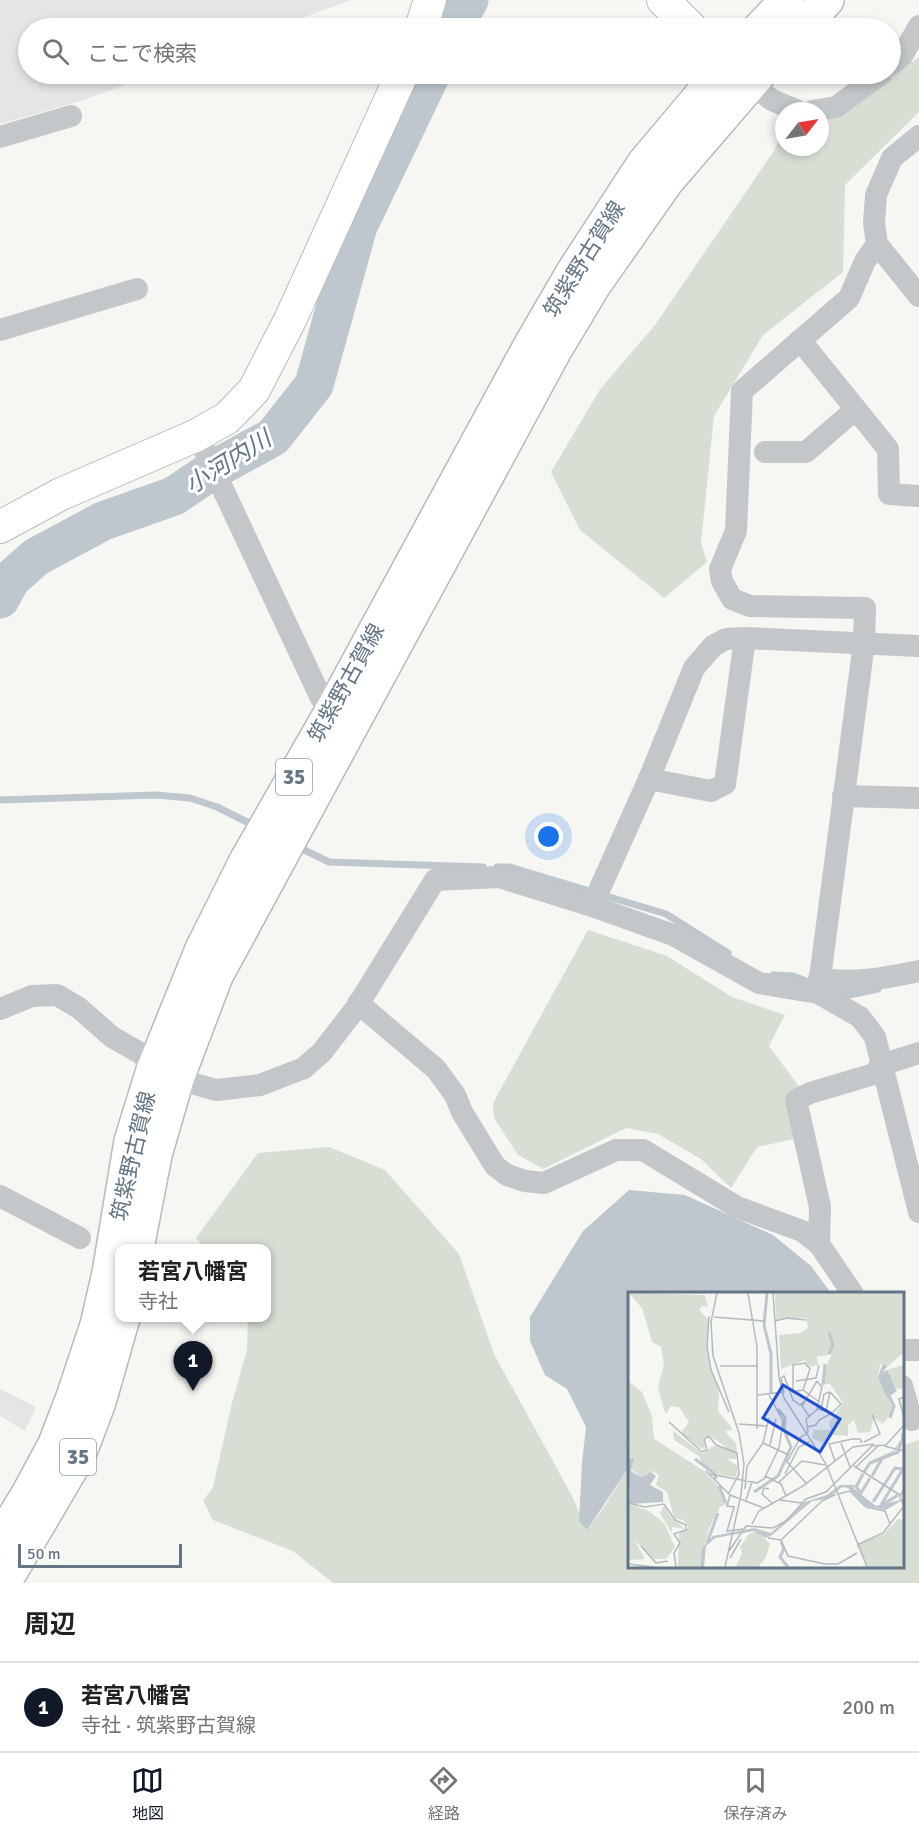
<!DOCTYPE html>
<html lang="ja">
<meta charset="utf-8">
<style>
:root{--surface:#fff;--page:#f6f6f6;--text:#202124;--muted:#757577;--line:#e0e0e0;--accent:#111827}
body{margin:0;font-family:Signika,"Noto Sans JP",sans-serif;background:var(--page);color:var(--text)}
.compass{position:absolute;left:775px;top:102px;width:54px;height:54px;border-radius:50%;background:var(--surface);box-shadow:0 3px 9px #0003;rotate:59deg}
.scale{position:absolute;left:18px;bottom:15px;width:164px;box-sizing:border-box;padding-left:6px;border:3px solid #647585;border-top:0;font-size:16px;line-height:21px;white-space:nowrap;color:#647585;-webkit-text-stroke:4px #fff;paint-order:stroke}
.you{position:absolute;left:549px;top:837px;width:21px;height:21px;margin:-15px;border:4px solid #fff;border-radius:50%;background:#1a73e8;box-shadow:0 0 0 9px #1a73e833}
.badge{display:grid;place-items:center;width:39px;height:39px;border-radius:50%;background:var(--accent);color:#fff;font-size:20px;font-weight:700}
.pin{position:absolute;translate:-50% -50px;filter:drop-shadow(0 2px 3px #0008)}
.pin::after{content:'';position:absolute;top:32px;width:21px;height:18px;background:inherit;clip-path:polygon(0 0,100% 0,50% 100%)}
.popup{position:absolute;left:115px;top:1244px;width:156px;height:78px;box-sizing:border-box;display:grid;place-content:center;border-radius:12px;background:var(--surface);filter:drop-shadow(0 2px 4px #0005);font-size:20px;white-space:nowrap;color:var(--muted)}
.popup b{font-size:22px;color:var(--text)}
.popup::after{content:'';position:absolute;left:50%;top:100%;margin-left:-12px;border:12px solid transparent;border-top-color:var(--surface)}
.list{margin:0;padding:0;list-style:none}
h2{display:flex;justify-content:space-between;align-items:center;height:78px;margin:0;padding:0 24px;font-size:26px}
h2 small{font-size:20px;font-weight:400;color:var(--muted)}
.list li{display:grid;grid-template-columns:39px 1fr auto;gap:18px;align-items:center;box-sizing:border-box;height:90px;padding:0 24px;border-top:2px solid var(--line)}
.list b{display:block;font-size:22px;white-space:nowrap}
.list p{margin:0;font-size:20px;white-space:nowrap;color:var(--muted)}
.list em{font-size:20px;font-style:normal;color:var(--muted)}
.icon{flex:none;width:33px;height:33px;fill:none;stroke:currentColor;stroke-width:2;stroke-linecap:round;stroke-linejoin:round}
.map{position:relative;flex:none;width:919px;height:1583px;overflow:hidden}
.search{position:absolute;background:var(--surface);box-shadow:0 3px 9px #0003;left:18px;right:18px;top:18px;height:66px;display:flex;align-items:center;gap:15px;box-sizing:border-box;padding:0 21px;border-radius:33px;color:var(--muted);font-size:22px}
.sheet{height:168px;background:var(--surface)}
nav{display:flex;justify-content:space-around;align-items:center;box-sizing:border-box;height:84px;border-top:2px solid var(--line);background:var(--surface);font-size:16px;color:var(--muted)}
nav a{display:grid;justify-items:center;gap:3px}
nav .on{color:var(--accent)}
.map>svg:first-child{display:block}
</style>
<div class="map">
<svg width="919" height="1583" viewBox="0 0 919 1583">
<rect width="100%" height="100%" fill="#f6f6f3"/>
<g fill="#e4e5e4">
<path d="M0,0H351L275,28H28V74H155L83,100L0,124Z"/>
<path d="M0,1389L36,1407L25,1431L0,1416Z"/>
</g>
<g fill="#d7ded4">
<path d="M919,57V112L845,185L843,272L763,335L714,416L701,543L707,562L664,598L580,530L551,472L601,388L655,325L774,151L783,131L784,147H820V119L837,113Z"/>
<path d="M588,930L667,956L732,997L785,1015L769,1046L798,1085L804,1137L757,1147L731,1188L701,1159L658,1134L626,1128L543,1169L518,1155L494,1118L493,1103Z"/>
<path d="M329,1147L385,1170L459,1254L494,1354L572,1496L587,1530L604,1507L629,1467L630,1566H902L903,1445L919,1440V1583H333L293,1551L213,1520L203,1501L213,1487L232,1403L247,1350L248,1318H266V1248H204L196,1238L258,1153Z"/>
</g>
<path fill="#bec7cd" d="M629,1190L685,1195L773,1235L811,1266L831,1293L630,1294L629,1467L587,1530L579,1521L582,1462L586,1427L567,1389L545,1375L530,1341V1317L583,1231Z"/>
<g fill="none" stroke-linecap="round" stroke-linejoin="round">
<g stroke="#bec7cd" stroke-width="7">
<path d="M0,800L156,795L190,798L217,807L257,827"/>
<path d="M296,846L329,862L483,867"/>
<path d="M497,867H510L666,914L728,953"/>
<path d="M773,975L793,976L806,981"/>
<path d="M834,990L849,995L878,989"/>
</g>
<g stroke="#bec7cd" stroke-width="39">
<path d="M453,28L469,0"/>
<path d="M0,599L11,579L36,557L103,521L174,496L211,471L273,437L314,385L358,226L431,74"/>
</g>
<g stroke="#b8bcc1" stroke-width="34">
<g id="secondary">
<path d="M663,0L691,28"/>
<path d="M421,28L430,0"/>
<path d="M0,527L61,494L195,436L227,418L254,390L290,320L402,74"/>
</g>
</g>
<g stroke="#b6babe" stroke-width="36">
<g id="primary">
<path d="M760,28L787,0"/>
<path d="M801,28L827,0"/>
<path d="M137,1248L155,1155L177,1079L216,976L555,350L594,285L667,181L759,74"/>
<path d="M0,1540L27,1496L55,1444L73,1397L97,1325L109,1273L131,1141L153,1070L202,949L246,861L334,707L530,346L573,272L644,163L719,74"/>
<path d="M4,1583L79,1455L99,1402L123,1318"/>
</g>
</g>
<g stroke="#c3c7ca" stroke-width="22">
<path d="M890,65L902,56L919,26"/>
<path d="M739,75L772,100L798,111"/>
<path d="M812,111L836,107L881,74"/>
<path d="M919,136L892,158L876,195L874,223L877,244L919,296"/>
<path d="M0,137L71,116"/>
<path d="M0,330L137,289"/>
<path d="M800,340L888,449L889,494L919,496"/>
<path d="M195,436L205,451L321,698L334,707"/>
<path d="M765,452H806L856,409"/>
<path d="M649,779L711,791L725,784L745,638"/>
<path d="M843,796L919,798"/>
<path d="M592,906L649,779L694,668L713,646L726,639L745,638L919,646"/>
<path d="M819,979C854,984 885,978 919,971"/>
<path d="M818,993L864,643L865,608L750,606L732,599L722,581L720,569L736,531L742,391L849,298L865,261L877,244"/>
<path d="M358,1003L436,1069L455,1095L462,1112L495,1166L507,1175L525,1181L544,1183L616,1150H643L737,1207L802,1231L819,1244L853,1294"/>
<path d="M0,1009L32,996L57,995L79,1008L112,1037L142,1054L153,1070L177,1079L216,1090L260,1085L304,1068L322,1052L356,1008L435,880L499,877L592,906L673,935L759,983L818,993L860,1017L875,1037L919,1212"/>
<path d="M0,1196L80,1238"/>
<path d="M819,1244L820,1207L796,1100L810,1093L874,1074L881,1065L919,1053"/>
<path d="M902,1350H919"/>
<path d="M902,1386L912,1420"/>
</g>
<use href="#secondary" stroke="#fff" stroke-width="32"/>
<use href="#primary" stroke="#fff" stroke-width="33"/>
</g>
<g text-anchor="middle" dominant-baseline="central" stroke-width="6" stroke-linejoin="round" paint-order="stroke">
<g fill="#fff" stroke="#929eaa" stroke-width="1.5">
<rect x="276" y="759" width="36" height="36" rx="4.5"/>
<rect x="60" y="1439" width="36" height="36" rx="4.5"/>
</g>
<g font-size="21" font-weight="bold" fill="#647585">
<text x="294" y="777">35</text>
<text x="78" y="1457">35</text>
</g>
<g font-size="22" fill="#647585" stroke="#fff">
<text transform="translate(584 259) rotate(-58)">筑紫野古賀線</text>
<text transform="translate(346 683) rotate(-61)">筑紫野古賀線</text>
<text transform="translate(133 1156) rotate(-77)">筑紫野古賀線</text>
</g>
<g font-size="24" font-style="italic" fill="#607781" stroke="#fff">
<text transform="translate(228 462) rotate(-32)">小河内川</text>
</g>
</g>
<g transform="translate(628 1292)">
<rect width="276" height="276" fill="#f6f6f3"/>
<path d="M1,1L77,3L80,15L74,14L71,18L80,27V67L91,100L90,119L103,135L104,138L97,139L100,143L108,151L110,167H99L110,174L108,185L89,182L74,172L71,164L46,148L45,139L75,162L84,154L98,155L81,143L75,146L77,157L72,156L53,141L61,130L51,115L43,114L38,122L36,118L30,95L36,72L33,55L24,50L14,16ZM161,1H276V60L259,75L255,71L252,73L250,85L266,118L255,132L246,126L242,140L230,141L226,128L220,133V144L205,143L195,151L184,146L186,138H203L201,131L215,111L202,92H196L195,81L204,62L189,65L190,73L180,75L177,68L153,77L151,43L172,41L180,36L178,26L148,28L147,2ZM276,73V96L269,97L258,78ZM0,89L14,100L24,124L26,147L76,179L94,198L98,212L92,215L81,236L71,275H50L51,242L61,235L55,228L46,226L39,200L28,193L31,183L24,179L13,185L2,176ZM0,198L2,212L21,219L36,231L47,255L38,267H26L7,249L17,267L0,268ZM36,213L42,224L57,237L45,235L43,240L32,221ZM270,227L276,228V275H240L229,253L256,242ZM129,239L142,252L138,265L130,275H108L114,261L112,255L121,242Z" fill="#d7ded4"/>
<path d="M255,71L259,75L254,80L259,78L269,99L259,106L250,85ZM273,140L276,147L265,160L241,171L225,196L248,214L276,207L258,218L238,214L220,196L214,195L199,207L184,209L144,243L138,246L126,239L87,246L78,254L76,275H72L74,256L85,244L126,236L143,241L177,210L199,203L212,193H227L241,170L265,159L273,148ZM6,166L3,179L13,185L23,180L28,184L22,193L35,200V210L2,212L0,167Z" fill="#bec7cd"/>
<path fill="none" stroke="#bec7cd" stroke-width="3" d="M139,1L136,33L143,62V102M201,40L205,53L201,62M195,93L197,72M261,104L266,114L262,126M67,167L87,182L88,187M236,180L242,171L270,160L273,150M235,182L228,195L233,201L242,186M244,184L255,165M91,194L98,211M126,200L150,184L163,155L156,138L157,126L150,117M245,210L267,176L275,177M253,213L275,177M254,213L270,203M153,250L156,257L152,265L160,275M79,251L90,221"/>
<path fill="none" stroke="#b3bac0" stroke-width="1.5" d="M89,1L83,30L85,64L111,141L116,172L113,203L97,275M120,1L129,55V137M145,1L151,85L156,106L198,172L239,275M81,24L79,55L83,78L101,120M86,25L137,29M147,29L159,26L178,28M92,74H129M168,89L188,86L191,73M165,99V73L177,71L182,77L175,98M164,100L175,98L190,109M130,103L156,100L153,86L156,84L165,108L172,113L177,109M189,117L194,95L189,89M193,117L196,102L202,100M198,119L202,100M181,124L174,114L189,89M276,126L271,107L276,105M41,130L74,160L79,158L76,147L81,144L88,153L109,161L111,182L101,201M111,132L139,134M179,135L188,133L191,128L204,121M236,150L252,142L244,122M135,151L161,163M213,151L222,175M142,153L148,127M256,154L276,159M207,169L201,152L224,147H232L234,151M226,174L272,203M228,175L251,153M78,179L102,203L136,216M82,182L129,191L136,187L151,156L155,129L141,103M157,182L171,155L181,150M137,184L153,192L158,204M150,191L174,169L197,173M179,192L159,170L172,146L180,140L178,127L190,117L204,121L213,112L202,100M276,196L272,205L276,214M117,197L119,174L135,151L141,126M141,197L136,196L134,202L144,211M210,202L222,199L238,215L257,219L262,232M102,203L99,214L107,215M118,208L124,190M151,208L174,211M0,211L17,215L36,212L47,228L58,233V238L46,242L52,251L46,261L48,275M106,215L99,239L116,237M124,232L131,219L175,194L225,155L246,152M140,246L153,248L194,209L208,202M153,248L160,264L197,272H210L229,261M229,253L255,241L276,214M13,254L28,271L40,269M101,259L118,234L145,236L158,229L178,207L198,200L244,154L258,153L276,133M102,266L113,247M0,272L26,275"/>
<path fill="#1d4ed8" fill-opacity="0.15" stroke="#1d4ed8" stroke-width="3" d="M155,93L212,127L192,160L135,126Z"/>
<rect width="276" height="276" fill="none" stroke="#647585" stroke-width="3"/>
</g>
</svg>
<svg class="compass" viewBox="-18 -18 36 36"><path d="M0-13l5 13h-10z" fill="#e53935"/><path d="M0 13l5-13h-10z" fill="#757577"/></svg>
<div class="scale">50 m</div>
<div class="you"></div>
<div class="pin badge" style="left:193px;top:1391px">1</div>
<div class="popup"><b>若宮八幡宮</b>寺社</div>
<div class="search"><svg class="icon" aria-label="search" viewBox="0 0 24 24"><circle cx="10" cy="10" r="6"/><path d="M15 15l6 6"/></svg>ここで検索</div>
</div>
<section class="sheet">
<h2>周辺<small></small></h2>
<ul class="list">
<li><span class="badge">1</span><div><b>若宮八幡宮</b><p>寺社 · 筑紫野古賀線</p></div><em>200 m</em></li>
</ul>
</section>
<nav>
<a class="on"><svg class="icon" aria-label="map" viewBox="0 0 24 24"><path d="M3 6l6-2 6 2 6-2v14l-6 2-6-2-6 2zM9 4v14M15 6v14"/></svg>地図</a>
<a><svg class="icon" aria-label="directions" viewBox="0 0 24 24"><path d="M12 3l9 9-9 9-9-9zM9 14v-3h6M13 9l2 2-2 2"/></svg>経路</a>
<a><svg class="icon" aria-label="saved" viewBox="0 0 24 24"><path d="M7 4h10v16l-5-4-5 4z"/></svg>保存済み</a>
</nav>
